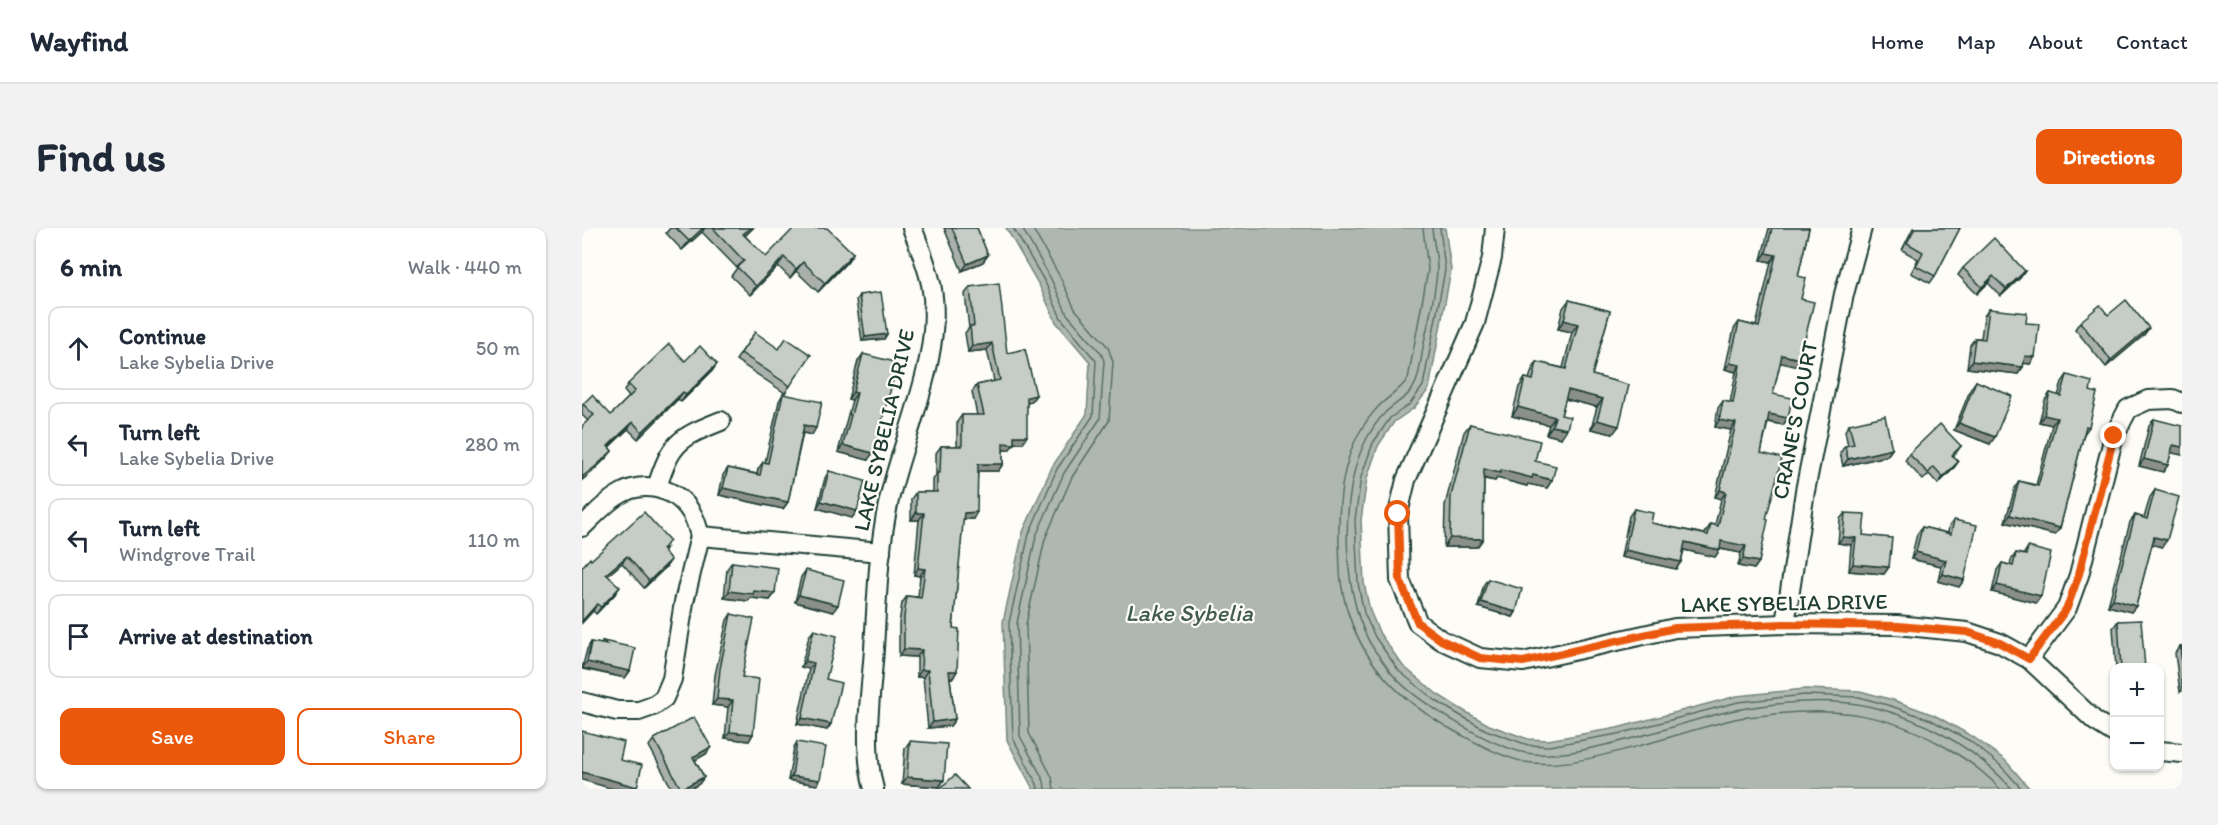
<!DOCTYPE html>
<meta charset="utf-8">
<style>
:root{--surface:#fff;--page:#f2f2f3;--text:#1f2937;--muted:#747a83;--line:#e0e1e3;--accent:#ea580c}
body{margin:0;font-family:Itim,sans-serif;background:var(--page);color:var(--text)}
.controls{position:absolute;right:18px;bottom:18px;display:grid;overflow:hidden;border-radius:12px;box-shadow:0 2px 4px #0004}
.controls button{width:54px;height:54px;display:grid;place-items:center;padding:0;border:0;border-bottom:2px solid var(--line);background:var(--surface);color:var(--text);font:30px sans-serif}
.stop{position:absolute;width:18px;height:18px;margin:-14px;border:4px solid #ea580c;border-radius:50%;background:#fff}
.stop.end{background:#ea580c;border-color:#fff;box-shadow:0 2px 6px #0008}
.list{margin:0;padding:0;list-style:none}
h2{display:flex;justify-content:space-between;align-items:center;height:78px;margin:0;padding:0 24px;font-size:26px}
h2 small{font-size:20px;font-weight:400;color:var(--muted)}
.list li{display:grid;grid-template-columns:39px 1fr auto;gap:18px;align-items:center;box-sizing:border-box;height:84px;margin:0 12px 12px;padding:0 12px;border:2px solid var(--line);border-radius:12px}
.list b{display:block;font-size:22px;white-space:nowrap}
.list p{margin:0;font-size:20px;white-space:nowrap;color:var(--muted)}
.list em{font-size:20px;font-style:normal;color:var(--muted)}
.actions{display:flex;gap:12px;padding:18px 24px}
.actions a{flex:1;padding:14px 0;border:2px solid var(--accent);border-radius:12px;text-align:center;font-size:21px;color:var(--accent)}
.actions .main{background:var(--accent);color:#fff}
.icon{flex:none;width:33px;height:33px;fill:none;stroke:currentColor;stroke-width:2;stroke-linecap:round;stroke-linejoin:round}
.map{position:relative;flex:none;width:1600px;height:561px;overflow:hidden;border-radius:12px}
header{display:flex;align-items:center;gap:36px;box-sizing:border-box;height:84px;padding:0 30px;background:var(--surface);border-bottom:2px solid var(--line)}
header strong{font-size:28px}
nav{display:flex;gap:33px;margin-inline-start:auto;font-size:21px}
.intro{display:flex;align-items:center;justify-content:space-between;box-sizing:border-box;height:144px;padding:0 36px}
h1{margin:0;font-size:42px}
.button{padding:15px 27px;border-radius:12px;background:var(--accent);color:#fff;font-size:21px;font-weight:700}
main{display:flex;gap:36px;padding:0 36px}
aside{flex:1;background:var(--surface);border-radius:12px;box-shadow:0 2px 4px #0004}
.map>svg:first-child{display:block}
</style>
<header>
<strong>Wayfind</strong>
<nav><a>Home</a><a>Map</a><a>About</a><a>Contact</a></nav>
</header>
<div class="intro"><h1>Find us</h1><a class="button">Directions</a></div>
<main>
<aside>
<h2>6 min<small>Walk · 440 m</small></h2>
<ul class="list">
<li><svg class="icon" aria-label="ahead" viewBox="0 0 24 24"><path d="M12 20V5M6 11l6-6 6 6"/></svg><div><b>Continue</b><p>Lake Sybelia Drive</p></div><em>50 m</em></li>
<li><svg class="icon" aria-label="left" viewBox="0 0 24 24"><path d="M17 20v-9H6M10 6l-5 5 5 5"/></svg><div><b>Turn left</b><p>Lake Sybelia Drive</p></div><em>280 m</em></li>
<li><svg class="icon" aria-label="left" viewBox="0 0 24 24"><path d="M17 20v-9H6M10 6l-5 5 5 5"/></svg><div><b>Turn left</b><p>Windgrove Trail</p></div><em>110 m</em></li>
<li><svg class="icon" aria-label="arrive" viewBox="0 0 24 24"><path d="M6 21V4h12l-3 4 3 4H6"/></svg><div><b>Arrive at destination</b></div></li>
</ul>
<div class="actions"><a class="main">Save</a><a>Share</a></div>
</aside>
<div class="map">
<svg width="1600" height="561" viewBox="0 0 1600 561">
<rect width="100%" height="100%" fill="#fdfcf7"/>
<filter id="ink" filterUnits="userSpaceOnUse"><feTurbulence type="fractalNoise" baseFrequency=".0167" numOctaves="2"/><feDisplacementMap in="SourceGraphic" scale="12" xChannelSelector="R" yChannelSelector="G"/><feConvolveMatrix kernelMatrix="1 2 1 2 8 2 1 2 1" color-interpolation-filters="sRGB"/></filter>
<g filter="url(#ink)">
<path fill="#aeb8b1" stroke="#75877f" stroke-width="1.5" d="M424,0H863L869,42L847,161L832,180L812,194L796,218L785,250L779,292L782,355L788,383L798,406L821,438L855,466L877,480L907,497L946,511L966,512L1035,500L1155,468L1223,461L1278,463L1311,472L1352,487L1391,509L1423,532L1448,561H451L425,512L421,394L441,304L470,239L505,186L508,134L474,94L457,57Z"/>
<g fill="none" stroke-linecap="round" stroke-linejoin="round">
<g stroke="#586e66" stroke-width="1.5">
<path d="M431,0L463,54L479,90L514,133L511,188L475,241L447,306L427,395L431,510L455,556L456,561"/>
<path d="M440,0L469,51L485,86L519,125L522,133L518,191L482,245L454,308L435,395L438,508L462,553L463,561"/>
<path d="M450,0L477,47L493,81L526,119L531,134L527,193L490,249L463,311L444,396L447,505L470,549L472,561"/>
<path d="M841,0L846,42L826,151C817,163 806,169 797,178C789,186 781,198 776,207C759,239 756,279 757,315C758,330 757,345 760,360C772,428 815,472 874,504C895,515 919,529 943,534C981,541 1034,524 1071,514C1100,506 1129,496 1158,490C1170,488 1182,488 1193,486C1255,480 1303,485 1358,516C1380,528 1401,542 1418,561"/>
<path d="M850,0C851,13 855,27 855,40C855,62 845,98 841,120C839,131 838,144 834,154C828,170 811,175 801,187C795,193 789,203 785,210C756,262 759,375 793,423C799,430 804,439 810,446C834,474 908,518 944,525C979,531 1036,514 1070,505C1099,497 1129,486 1159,481C1196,475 1238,470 1275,476C1333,486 1391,517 1430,561"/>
<path d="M858,0L863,42L841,158L828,176L808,190L791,215L779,249L773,292L776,355L782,385L793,409L817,443L851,471L874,485L904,502L946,517L967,518L1036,506L1156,474L1223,467L1277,469L1309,478L1349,492L1388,513L1418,537L1440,561"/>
</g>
<g stroke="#1f3d34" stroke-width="22">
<g id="minor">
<path d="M913,0L910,30L893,95L824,252L816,286L818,352L836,395L859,412L898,430L941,434L1093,400L1203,396L1315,397L1385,404L1418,415L1447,431L1513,493L1532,505"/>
<path d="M75,259C89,215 96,210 139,193"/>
<path d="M0,299C11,289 22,276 35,268C60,251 95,259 110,286C114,292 116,301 118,308"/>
<path d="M118,308L299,324"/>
<path d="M1203,396L1223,263L1262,66L1280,0"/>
<path d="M1447,431L1485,380L1497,347L1532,208L1546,181L1566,172L1591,171L1600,175"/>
<path d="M0,474L35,483H57L71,478L82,470L90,451L102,374L118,308"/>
<path d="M1578,523L1600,525"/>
<path d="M292,561C280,517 289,466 292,421C295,371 296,321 307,272C322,205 363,124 349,56C345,37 337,17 330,0"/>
</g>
</g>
<use href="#minor" stroke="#fdfcf7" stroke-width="18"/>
</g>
<g fill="#aab0ab" stroke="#1f3d34" stroke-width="1.5">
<path d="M88,0H171L163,8L184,29L271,25L265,34L236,64L214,43L208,50L196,38L168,67L149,48L155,40L120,4L100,22L84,5Z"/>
<path d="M362,0H395L406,27L401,34L380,43Z"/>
<path d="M1187,0H1227L1216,48L1219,71L1213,138L1198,134L1191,166L1206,190L1201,197L1186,194L1179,225L1184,291L1177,334L1172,341L1156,338L1159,325L1138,321L1133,329L1102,322L1099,334L1094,341L1039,329L1047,288L1052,281L1069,295L1123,306L1124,303L1129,296L1133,297L1139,271L1133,269L1149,202L1133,199L1136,180L1141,173L1148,175L1154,144L1143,141L1152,101L1157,94L1174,98L1189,34L1179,32Z"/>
<path d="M1331,0H1378L1353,48L1348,55L1329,45L1336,31L1320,22Z"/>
<path d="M1381,40L1443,43L1438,50L1419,68L1406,55L1395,66L1376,47Z"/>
<path d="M388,59L425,125L449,174L445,175L441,215H432L427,222H421V236L416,243H396L391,291H381L371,400L375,443L371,450H368L373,491L368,498L346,500L341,449H335V429L317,428V396L320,375L325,368L336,369L338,348L332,347L337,292H329V271L334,264H351V252L354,247V225L359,218H375V194L380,187H395L390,164L395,157L412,153L405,122L386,124L383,105L387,100L383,66Z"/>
<path d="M277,67L305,106L302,111L280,113L274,72Z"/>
<path d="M987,72L1028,83L1010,147L1047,157L1031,206L1009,201L1015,179L983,171L979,187V210L964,206L967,197L930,188L937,159L943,150L947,151L950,142L955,134L981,140L990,104L976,101L981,80Z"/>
<path d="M1407,81L1444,95L1448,136L1442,135L1441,139L1436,146L1385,140L1388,117L1393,110H1399L1402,88Z"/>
<path d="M1526,87L1562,107L1524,139L1493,101L1498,94Z"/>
<path d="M173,104L208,158L203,165L154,132Z"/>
<path d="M281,126L286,232L256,224L270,172L266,171L276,133Z"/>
<path d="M103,133L135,136L130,143L99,174L96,171L56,211L46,201L27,219L30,223L25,229L9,245L0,252V198L6,193L0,187V178L1,176L29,187L47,169L42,163L46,156Z"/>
<path d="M1485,147L1508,163L1507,199L1502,206L1478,300L1473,307L1423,294L1433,260L1437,253L1454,257L1470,197L1457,194L1463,172L1468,165L1476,168L1480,154Z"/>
<path d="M1394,153L1408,216L1372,202L1389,160Z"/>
<path d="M201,166L230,207L221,205L206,274L201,281L137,267L141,247L146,240L175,246L176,241L181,234H183L197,173Z"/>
<path d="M1572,191L1589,224L1586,237L1581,244L1557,238L1567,198Z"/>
<path d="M888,196L953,233L970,252L965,260L946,256L945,258L915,250L913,253L902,251L901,311L895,319H862L863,277L882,204Z"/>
<path d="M1267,196L1310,221L1305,228L1261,238L1258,225L1263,218H1266L1263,203Z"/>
<path d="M1379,218L1371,229L1376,234L1371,241L1356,256L1347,246L1341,252L1323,233L1327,226Z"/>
<path d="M247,243L275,283L270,290L235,280L243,250Z"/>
<path d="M1573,262L1580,319L1570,316L1554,378L1549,384L1526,378L1548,294L1553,287L1562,290L1568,269Z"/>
<path d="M1263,285L1307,339L1302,346L1267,343L1269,317L1256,315L1258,291Z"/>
<path d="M1372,292L1382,352L1377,359L1356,353L1359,338L1329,331L1335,306L1340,299L1366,305L1367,298Z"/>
<path d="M1446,319L1459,368L1454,375L1410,364L1415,342L1420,335L1428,337L1429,332L1434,325L1441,327Z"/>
<path d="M84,320L81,323L84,339L62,360L40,335L26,347L33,366L14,386L11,383L9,332Z"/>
<path d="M150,334L193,365L188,372L169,370L166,373L142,370L145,341Z"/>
<path d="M224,342L251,384L213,374L219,349Z"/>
<path d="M906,351L934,384L931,389L896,379L902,356Z"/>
<path d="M149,386L160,449L171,506L167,513L143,510L146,479L130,477L133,447L145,392Z"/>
<path d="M1536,393L1563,440H1534L1531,400Z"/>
<path d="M232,402L244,451L249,496L245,502L215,496L227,441L219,439L227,408Z"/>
<path d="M21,413L48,443L43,450L0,441L5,421L9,414L19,416Z"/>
<path d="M1598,418H1600V463L1598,464L1593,425Z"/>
<path d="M72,511L124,526L113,532L122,549L117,556L108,561H90L67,518Z"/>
<path d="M328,513L362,552L357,559L320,556L323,520Z"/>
<path d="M215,514L238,552L235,557L206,552L212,519Z"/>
</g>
<g fill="#8b908b" stroke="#1f3d34" stroke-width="1.5">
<path d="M121,0H123L120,4L100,22L107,13Z"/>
<path d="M168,0H171L155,15L161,6Z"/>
<path d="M271,25L265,34L236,64L243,55Z"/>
<path d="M1184,25L1194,27L1189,34L1179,32Z"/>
<path d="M406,27L401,34L380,43L385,36Z"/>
<path d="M202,29L196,38L168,67L174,58Z"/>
<path d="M221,34L214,43L208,50L214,41Z"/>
<path d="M1443,43L1438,50L1419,68L1424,61Z"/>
<path d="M1411,48L1406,55L1395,66L1400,59Z"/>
<path d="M982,92L996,96L990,104L976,101Z"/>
<path d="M1567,100L1562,107L1524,139L1529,132Z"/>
<path d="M305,106L302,111L280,113L283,109Z"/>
<path d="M410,115L405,122L386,124L390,118Z"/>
<path d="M1200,127L1218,131L1213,138L1195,134Z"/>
<path d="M1443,128L1453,129L1448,136L1438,135Z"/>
<path d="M1390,133L1441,139L1436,146L1385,140Z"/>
<path d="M1148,135L1158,137L1154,144L1143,141Z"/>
<path d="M135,136L130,143L99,174L104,167Z"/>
<path d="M986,162L1021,171L1015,179L980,170Z"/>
<path d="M101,164L96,171L56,211L60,204Z"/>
<path d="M271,164L275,165L270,172L266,171Z"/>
<path d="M454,167L449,174L440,176L445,169Z"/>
<path d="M936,179L973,189L967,197L930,188Z"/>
<path d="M1187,186L1206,190L1201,197L1182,193Z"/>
<path d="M1462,187L1475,190L1470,197L1457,194Z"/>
<path d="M1015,192L1037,198L1031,206L1009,201Z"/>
<path d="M1137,192L1154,195L1149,202L1133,199Z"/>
<path d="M51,194L46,201L21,225L26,218Z"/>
<path d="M1377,195L1413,209L1408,216L1372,202Z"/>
<path d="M222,197L234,200L230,207L218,204Z"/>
<path d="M970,198L985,201L979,210L964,206Z"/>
<path d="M432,208H445L441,215H427Z"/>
<path d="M421,215L432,216L427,222H416Z"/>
<path d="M261,217L291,225L286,232L256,224Z"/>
<path d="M1591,217L1600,219V227L1586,224Z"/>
<path d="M1310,221L1305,228L1261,238L1266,231Z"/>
<path d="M30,223L25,229L9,245L0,252V249Z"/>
<path d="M1562,231L1586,237L1581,244L1557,238Z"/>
<path d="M1376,234L1371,241L1356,256L1361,249Z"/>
<path d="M396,236H421L416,243H391Z"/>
<path d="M902,241L919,242L951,247L970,252L965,260L946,256L945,258L915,250L913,253L896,249Z"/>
<path d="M141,260L206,274L201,281L137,267Z"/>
<path d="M1138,262L1144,264L1139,271L1133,269Z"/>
<path d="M239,273L275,283L270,290L235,280Z"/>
<path d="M395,284L391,291H377L382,285Z"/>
<path d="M334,285H342L337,292H329Z"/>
<path d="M1428,287L1478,300L1473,307L1423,294Z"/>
<path d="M1261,309L1274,310L1269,317L1256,315Z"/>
<path d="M1572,309L1585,312L1580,319L1567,316Z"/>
<path d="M868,310L901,311L895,319H862Z"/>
<path d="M1139,313L1164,318L1159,325L1134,320Z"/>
<path d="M1103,314L1138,322L1133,329L1098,321Z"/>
<path d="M1043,322L1099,334L1094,341L1039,329Z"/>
<path d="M1334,324L1364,332L1359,338L1329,331Z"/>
<path d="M45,328L40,335L19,353L24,346Z"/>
<path d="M1161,331L1177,334L1172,341L1156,338Z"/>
<path d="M89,332L84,339L62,360L67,353Z"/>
<path d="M1271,336L1307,339L1302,346L1267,343Z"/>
<path d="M336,340L343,341L338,348L332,347Z"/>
<path d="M1361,346L1382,352L1377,359L1356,353Z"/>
<path d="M1415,357L1459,368L1454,375L1410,364Z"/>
<path d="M38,359L33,366L14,386L19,379Z"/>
<path d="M147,363H172L193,365L188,372L169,370L166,373L142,370Z"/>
<path d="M217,367L256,377L251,384L213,374Z"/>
<path d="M1531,371L1554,378L1549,384L1526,378Z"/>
<path d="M899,374L934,384L931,389L896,379Z"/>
<path d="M15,376L11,383L0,395V393Z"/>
<path d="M322,421L340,422L335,429L317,428Z"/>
<path d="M223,433L232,435L227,441L219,439Z"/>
<path d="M5,434L48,443L43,450L0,440Z"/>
<path d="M339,442H346L341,449H335Z"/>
<path d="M367,443H375L371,450H362Z"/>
<path d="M135,471L151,472L146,479L130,477Z"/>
<path d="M220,490L249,496L245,502L215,496Z"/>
<path d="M373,491L368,498L346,500L351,494Z"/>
<path d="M148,504L171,506L167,513L143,510Z"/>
<path d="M129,519L124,526L106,536L111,529Z"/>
<path d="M0,544L55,559L53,561H31L0,552Z"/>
<path d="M210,548L238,552L235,557L206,552Z"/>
<path d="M122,549L117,556L108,561H100Z"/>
<path d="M325,549L362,552L357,559L320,556Z"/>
</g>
<g fill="#c6cdc7" stroke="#1f3d34" stroke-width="1.5">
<path d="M94,0H121L107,13Z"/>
<path d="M131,0H168L161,6L184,29L212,0H245L271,25L243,55L221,34L214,41L202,29L174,58L155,39L162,33Z"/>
<path d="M370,0H395L406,27L385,36Z"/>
<path d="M1190,0H1227L1216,48L1224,50L1219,71L1232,74L1218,131L1200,127L1191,166L1210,170L1206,190L1187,186L1179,225L1200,230L1184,291L1186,292L1177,334L1161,331L1164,318L1139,313L1138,322L1103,314L1099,334L1043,322L1052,281L1071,285L1069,295L1126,307L1129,296L1136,298L1144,264L1138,262L1154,195L1137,192L1141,173L1151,175L1158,137L1148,135L1157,94L1177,99L1194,27L1184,25Z"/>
<path d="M1333,0H1378L1353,48L1334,38L1341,24L1325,15Z"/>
<path d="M1412,10L1443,43L1424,61L1411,48L1400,59L1381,40Z"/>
<path d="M417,55L425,125L443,121L454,167L445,169V208H432V216L421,215V236H396L395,284L382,285L371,400L377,401L375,443H367L373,491L351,494L346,442H339L340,422L322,421V389L325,368L339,370L343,341L336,340L342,285H334V264H355V245H358L359,218H380V187H402L395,157L418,152L410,115L390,118L388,98H392L388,59Z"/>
<path d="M299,64L305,106L283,109L277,67Z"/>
<path d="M987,72L1028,83L1010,147L1047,157L1037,198L1015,192L1021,171L986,162L979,187L988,189L985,201L970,198L973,189L936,179L943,150L951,152L955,134L984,141L996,96L982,92Z"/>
<path d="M1544,72L1567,100L1529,132L1498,94L1518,77L1526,87Z"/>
<path d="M1407,81L1445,85L1444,95L1457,96L1453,129L1443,128L1441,139L1390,133L1393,110L1403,111Z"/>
<path d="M173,104L197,121L204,110L229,127L208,158L159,125Z"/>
<path d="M87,116L103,133L118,118L135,136L104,167L101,164L60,204L51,194L26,218L30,223L14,238L0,249V198L12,187L1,176L10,167L29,187L53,163L46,156Z"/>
<path d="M281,126L316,135L291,225L261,217L275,165L271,164Z"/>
<path d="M1485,147L1510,154L1508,163L1515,165L1507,199L1504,198L1478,300L1428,287L1437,253L1456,258L1475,190L1462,187L1468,165L1479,168Z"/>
<path d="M1394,153L1430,168L1413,209L1377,195Z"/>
<path d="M201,166L240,174L234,200L222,197L206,274L141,260L146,240L178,247L181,234L186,235Z"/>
<path d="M1303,188L1310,221L1266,231L1263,218L1272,216L1267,196Z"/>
<path d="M1572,191L1600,198V219L1591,217L1586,237L1562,231Z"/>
<path d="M888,196L958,213L953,233L974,238L970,252L951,247L950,250L919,242L918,245L902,241L901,311L868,310L869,268Z"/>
<path d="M1358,196L1379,218L1370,227L1376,234L1361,249L1352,239L1346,245L1327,226Z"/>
<path d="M247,243L283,253L275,283L239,273Z"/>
<path d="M1573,262L1597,269L1585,312L1572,309L1554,378L1531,371L1553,287L1565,291Z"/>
<path d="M62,284L88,313L80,321L89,332L67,353L45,328L24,346L38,359L19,379L15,376L0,393V339L8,330L9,332Z"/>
<path d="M1263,285L1283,286L1281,307L1310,310L1307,339L1271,336L1274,310L1261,309Z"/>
<path d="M1372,292L1395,297L1382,352L1361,346L1364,332L1334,324L1340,299L1369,306Z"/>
<path d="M1446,319L1469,325L1459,368L1415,357L1420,335L1431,338L1434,325L1444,327Z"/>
<path d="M150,334L196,340L193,365L172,363L171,366L147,363Z"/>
<path d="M224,342L262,352L256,377L217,367Z"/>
<path d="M906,351L940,361L934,384L899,374Z"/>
<path d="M149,386L172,391L160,449L177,451L171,506L148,504L151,472L135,471L138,441Z"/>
<path d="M1559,392L1563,440H1539L1536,393Z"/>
<path d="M232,402L255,408L244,451L259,455L249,496L220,490L232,435L223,433Z"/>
<path d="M21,413L53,420L48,443L5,434L9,414L25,417Z"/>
<path d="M1598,418H1600V436Z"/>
<path d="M112,489L129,519L111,529L122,549L99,561L72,511Z"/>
<path d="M0,503L42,514L38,532L60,537L55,559L0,544Z"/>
<path d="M328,513L365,516L362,552L325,549Z"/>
<path d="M215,514L244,519L238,552L210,548Z"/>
<path d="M373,547L386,561H357Z"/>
</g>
</g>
<g fill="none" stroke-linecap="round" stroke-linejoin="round" filter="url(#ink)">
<path stroke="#ea580c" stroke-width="8" d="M816,286L818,352L836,395L859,412L898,430L941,434L1093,400L1203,396L1316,398L1385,404L1418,415L1447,431L1485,380L1497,346L1532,208"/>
</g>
<g text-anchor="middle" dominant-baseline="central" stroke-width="4.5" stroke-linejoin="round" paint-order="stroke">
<g font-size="22" fill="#1f3d34" stroke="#fdfcf7">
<text transform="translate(1213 192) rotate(-79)">CRANE'S COURT</text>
<text transform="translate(302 202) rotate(-77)">LAKE SYBELIA DRIVE</text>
<text transform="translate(1202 375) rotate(-1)">LAKE SYBELIA DRIVE</text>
</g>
<g font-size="24" font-style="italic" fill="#435c53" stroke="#fdfcf7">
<text x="607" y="384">Lake Sybelia</text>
</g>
</g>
</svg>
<div class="controls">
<button>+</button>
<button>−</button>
</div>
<div class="stop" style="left:816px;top:286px"></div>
<div class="stop end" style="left:1532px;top:208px"></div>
</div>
</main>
